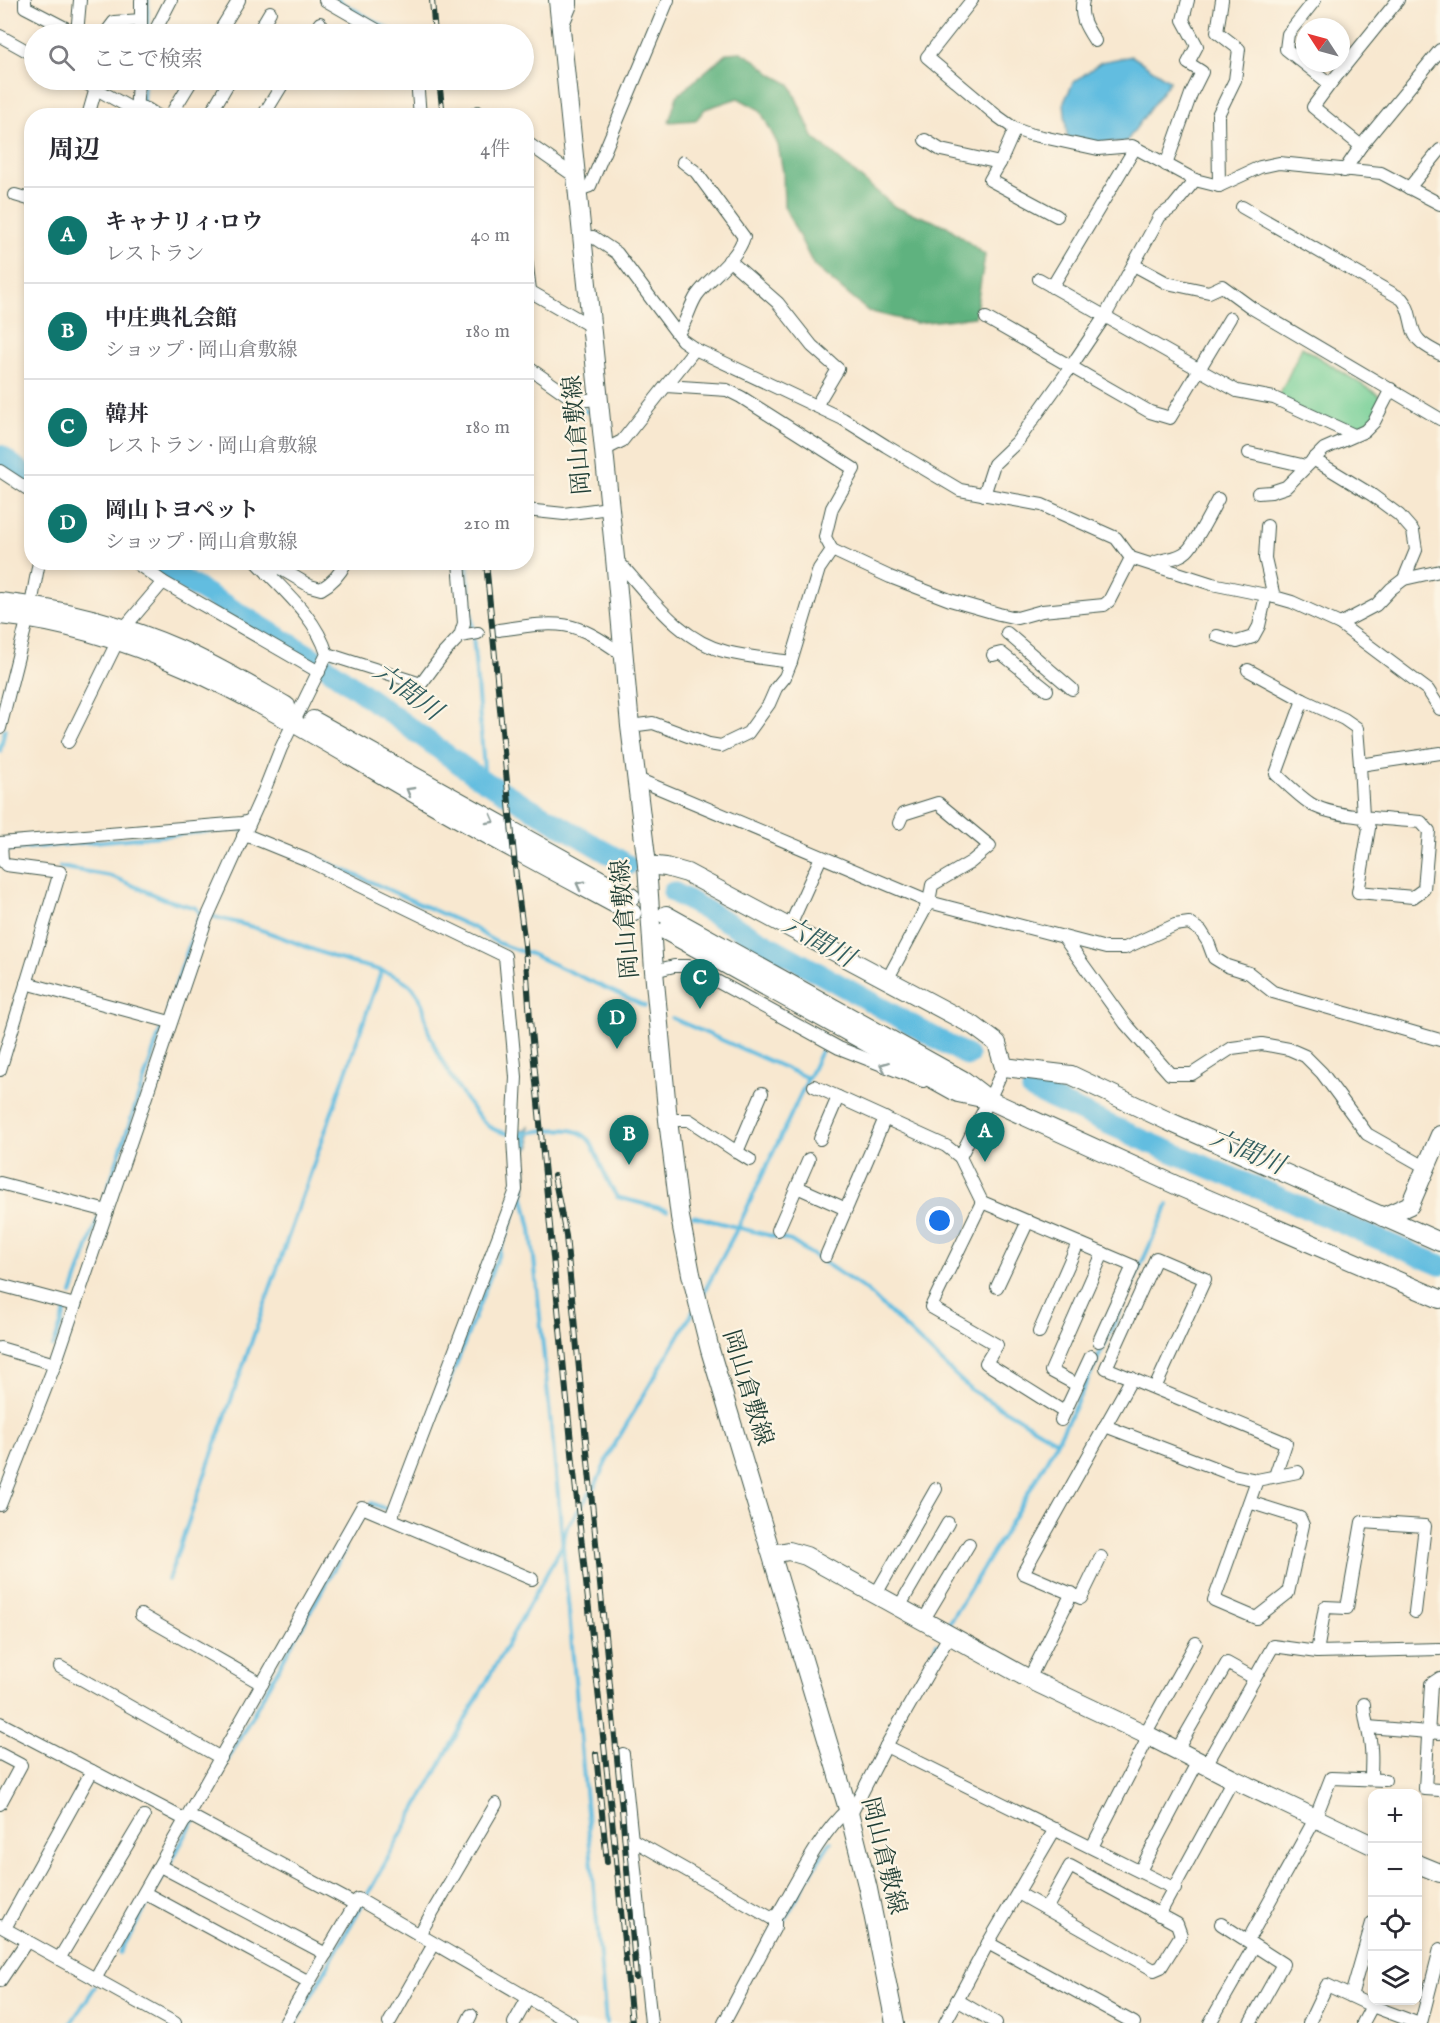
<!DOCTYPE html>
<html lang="ja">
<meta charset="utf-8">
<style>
:root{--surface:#fff;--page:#f7f7f7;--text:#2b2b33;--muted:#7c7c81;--line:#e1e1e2;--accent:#0f766e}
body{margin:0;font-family:"IM FELL English","Noto Serif JP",serif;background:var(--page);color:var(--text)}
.controls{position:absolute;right:18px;bottom:18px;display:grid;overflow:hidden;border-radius:12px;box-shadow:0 3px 9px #0003}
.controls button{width:54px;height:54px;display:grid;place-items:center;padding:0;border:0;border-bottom:2px solid var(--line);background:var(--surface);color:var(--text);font:30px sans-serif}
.compass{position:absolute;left:1296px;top:18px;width:54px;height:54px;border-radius:50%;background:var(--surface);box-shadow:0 3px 9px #0003;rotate:306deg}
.you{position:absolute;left:940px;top:1221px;width:21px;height:21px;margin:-15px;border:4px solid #fff;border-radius:50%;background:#1a73e8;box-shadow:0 0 0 9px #1a73e833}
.badge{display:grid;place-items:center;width:39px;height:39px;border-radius:50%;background:var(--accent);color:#fff;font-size:20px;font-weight:700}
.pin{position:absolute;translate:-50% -50px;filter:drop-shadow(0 2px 3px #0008)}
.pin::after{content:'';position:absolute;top:32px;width:21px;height:18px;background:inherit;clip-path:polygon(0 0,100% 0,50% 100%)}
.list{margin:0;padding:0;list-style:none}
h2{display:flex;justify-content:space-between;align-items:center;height:78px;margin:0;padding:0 24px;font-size:26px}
h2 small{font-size:20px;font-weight:400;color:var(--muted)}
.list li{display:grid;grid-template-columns:39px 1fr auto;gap:18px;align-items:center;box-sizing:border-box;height:96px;padding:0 24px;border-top:2px solid var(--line)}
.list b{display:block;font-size:22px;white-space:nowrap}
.list p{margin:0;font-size:20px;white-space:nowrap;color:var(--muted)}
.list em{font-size:20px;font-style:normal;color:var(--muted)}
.icon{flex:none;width:33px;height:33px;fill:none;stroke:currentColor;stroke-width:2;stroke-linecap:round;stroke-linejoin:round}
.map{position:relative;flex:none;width:1440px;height:2023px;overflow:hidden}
.search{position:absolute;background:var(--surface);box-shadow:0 3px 9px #0003;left:24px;top:24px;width:510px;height:66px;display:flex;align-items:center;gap:15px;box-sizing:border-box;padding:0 21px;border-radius:33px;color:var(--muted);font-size:22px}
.panel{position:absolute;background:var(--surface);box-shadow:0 3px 9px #0003;left:24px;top:108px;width:510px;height:462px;border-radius:24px}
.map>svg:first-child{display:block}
</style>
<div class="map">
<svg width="1440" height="2023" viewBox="0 0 1440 2023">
<rect width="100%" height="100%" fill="#fcf5e5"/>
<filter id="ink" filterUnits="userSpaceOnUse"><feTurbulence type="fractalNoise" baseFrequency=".0167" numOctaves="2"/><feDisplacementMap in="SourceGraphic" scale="12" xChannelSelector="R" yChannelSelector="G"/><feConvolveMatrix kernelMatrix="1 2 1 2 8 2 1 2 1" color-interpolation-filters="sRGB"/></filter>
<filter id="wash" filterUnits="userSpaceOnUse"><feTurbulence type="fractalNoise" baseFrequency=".008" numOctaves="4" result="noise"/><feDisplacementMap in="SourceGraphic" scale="24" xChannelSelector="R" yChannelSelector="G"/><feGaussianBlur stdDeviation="1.35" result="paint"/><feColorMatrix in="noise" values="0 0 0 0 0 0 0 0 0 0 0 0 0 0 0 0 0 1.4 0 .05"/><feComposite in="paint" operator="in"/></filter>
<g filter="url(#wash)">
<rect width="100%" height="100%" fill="#f8e8d0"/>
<path fill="#74cf96" stroke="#4a8665" stroke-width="1.5" d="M1302,347L1382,397L1372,420L1354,434L1277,400Z"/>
<path fill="#5fb27f" stroke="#3f785a" stroke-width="1.5" d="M741,52L755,60L773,75L790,84L813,137L895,207L947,226L985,255L975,317L916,323L868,311L814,266L784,206L783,172L778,145L760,110L738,98L705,109L696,120L669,122L677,96L727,53Z"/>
<g fill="#62bde0" stroke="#407d8a" stroke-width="1.5">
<path d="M1132,56L1170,81L1126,142L1094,143L1067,137L1064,102L1073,83L1101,62Z"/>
<path d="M529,1126L531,1146L526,1151V1191L520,1193L518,1130L526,1129Z"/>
</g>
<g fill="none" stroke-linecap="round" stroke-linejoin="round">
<g stroke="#62bde0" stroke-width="4">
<path d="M337,0L397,34"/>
<path d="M147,32L148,0"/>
<path d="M142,116L144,80"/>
<path d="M577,405L587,412"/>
<path d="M467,562L485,781"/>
<path d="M0,751L5,729"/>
<path d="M4,850L238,829L244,830"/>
<path d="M313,856L476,929C491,942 511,949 531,954L645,1006"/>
<path d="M60,867L111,876L164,899L196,908L200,913C216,918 233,921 249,926C279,935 309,949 339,959C361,967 398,970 414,989C426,1002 424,1020 430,1035C439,1058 470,1113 490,1127C496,1131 503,1133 511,1134"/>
<path d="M849,1000L854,992"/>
<path d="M168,1009L200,913"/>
<path d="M672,1018L808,1078"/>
<path d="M527,1133C607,1119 584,1147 617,1197L667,1210"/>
<path d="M1185,1168L1189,1159"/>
<path d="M522,1189L531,1229L561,1524L606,2023"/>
<path d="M105,1197L163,1023"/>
<path d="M693,1216L791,1241L866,1290L971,1390L1057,1441"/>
<path d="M72,1294L98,1218"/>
<path d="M702,1296L738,1227L821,1051"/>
<path d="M53,1347L66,1310"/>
<path d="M36,1398L45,1370"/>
<path d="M435,1419L522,1194"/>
<path d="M368,1508L371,1503L391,1511"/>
<path d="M168,1580L381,972"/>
<path d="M948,1624C988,1561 1027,1498 1062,1432C1100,1358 1133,1281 1168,1205"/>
<path d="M932,1654L937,1644"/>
<path d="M780,1928L808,1877L831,1841"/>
<path d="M120,1953L345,1549"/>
<path d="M71,2023L95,1987"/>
<path d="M296,2023L562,1546L567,1527L596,1484L612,1449L694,1310"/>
</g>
<g stroke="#62bde0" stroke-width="21">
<path d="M0,455L32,480"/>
<path d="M154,562L317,660L476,776L628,865"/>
<path d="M673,892L968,1056"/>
<path d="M1032,1090L1148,1142L1440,1265"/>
</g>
</g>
</g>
<g filter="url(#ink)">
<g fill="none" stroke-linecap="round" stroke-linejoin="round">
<g stroke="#40574b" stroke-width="14">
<g id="street">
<path d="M25,0V7L77,34"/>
<path d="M325,0L384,34"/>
<path d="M972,0L927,57L997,116L1015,129L1029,134L1098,149L1132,146L1195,180L1219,186L1260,167L1279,163L1381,173L1440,204"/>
<path d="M1083,0C1079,17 1086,27 1095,41"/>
<path d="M1315,0L1288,34L1286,49L1330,84L1313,107L1361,146"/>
<path d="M141,27V0"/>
<path d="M562,27L571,5V0"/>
<path d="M77,34L80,0"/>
<path d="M105,34L114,22L141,20"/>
<path d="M144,34L154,33L171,0"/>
<path d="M218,34L239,0"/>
<path d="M257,34L270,12"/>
<path d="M313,34L320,23"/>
<path d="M0,36L34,55"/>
<path d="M80,80L136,111"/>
<path d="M417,80L420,116"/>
<path d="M1330,84L1398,0"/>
<path d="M137,106L147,109L158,116"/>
<path d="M477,112L483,116"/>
<path d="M88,116L96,88"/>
<path d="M136,116L138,80"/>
<path d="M170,116L192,80"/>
<path d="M209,116L230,80"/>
<path d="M263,116L285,80"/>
<path d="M1015,129L1000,163L990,180L1057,216"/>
<path d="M925,140L941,150L1000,163"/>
<path d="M526,142L576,177"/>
<path d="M1166,165L1191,94L1202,72L1188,63L1197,46L1183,20L1188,0"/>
<path d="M1344,171L1361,146L1440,50"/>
<path d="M1219,186L1218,115L1235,80L1239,49L1217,32L1222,0"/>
<path d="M1409,188L1440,150"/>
<path d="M578,190L590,186L668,0"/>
<path d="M15,195L32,200"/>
<path d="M1242,207L1402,299C1413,311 1409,331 1419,340C1424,346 1433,350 1440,354"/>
<path d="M583,238L593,237L617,253L682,340L695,349L843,419L886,446L960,490L1042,505L1116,538L1131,558L1212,584L1271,596L1292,602L1340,624L1428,690L1440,709"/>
<path d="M526,259L530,290L527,296"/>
<path d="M729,260L778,303L812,346L838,369L816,406"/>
<path d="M1134,265L1167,283L1209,292L1222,286L1252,308L1440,419"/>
<path d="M1039,279L1237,391L1274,398L1354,435"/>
<path d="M1052,287L1135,148"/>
<path d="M526,289L592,327"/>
<path d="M986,318L1150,412L1170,418L1230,318"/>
<path d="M678,333C687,322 689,307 697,295C711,276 737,260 744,237L696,172L683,162"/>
<path d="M526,366L576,401L598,399"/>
<path d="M666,386L727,390L741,397L854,469L832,508L825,537L832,550"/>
<path d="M602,447H610L622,441L695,349"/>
<path d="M1249,453L1306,466"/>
<path d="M1313,459L1372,495L1399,515L1413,531L1416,550L1404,579"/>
<path d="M0,471L32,492"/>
<path d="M1258,493L1271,492L1286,487L1324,449L1365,431L1374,422L1391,389"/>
<path d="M984,495L994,464L1017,442L1070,368L1105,316L1160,216L1173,207L1195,180"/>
<path d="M526,510L564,514L609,508"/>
<path d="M1267,526L1265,558L1274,597"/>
<path d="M615,558C648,593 677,640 727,652C748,657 770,659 791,662"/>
<path d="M135,562L163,582L319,672"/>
<path d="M459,562L464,623L460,636"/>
<path d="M1152,564C1162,558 1178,560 1187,551C1195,544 1212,510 1218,499"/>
<path d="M268,574L278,567L310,586L321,589C332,583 340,574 346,562"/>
<path d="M1340,624L1376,605L1391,589L1404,579L1440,571"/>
<path d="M499,630C559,621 572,618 623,655"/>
<path d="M1007,633L1072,689"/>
<path d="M1217,636L1237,642L1253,637L1259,626L1266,595"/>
<path d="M327,654L421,684L444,653L460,636L478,633"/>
<path d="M993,655L1001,653L1047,690"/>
<path d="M1248,670L1303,700"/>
<path d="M630,726L653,723L709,744L721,746L748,733L769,704L776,688L785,677L791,662L819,569L832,550L890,577L950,600L999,614L1017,618L1042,611L1104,605L1109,601L1131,558"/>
<path d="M0,728L31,605L39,562"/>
<path d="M68,742L124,628L163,582"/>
<path d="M1360,765L1363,816L1369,828L1358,892L1413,897L1424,889L1429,831L1421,822C1393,819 1333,818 1311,804C1299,796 1287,784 1276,774L1303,700L1344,719L1357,728L1360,765L1440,753"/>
<path d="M635,778L929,902L1106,948H1125L1175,925L1189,923L1201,931L1208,942L1214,958L1227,966L1249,973L1273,992L1440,1040"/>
<path d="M243,836L251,837L305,859L505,956L516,1077L513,1138L516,1190L391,1518"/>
<path d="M0,843L242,823L249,821"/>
<path d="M789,928L821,857"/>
<path d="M1064,938L1125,1023L1170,1074H1192L1232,1048L1262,1044L1289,1049L1305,1056L1322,1073L1367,1134L1427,1168"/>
<path d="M654,971L674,966H689L839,1048L923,1081"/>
<path d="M887,980L929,902L932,885L971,862L990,846L938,803L903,814L899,823"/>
<path d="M26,983L170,1022"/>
<path d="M1004,1067L989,1100L960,1157L982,1202L1133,1266L1099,1341"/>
<path d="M0,1070L60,872L6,865L2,860L1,843"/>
<path d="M814,1086L946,1146L960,1157"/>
<path d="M668,1120H689L737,1152L762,1093"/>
<path d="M820,1139L838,1097"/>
<path d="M737,1152L750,1160"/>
<path d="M0,1183L107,1211"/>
<path d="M797,1187L846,1209"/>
<path d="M982,1202L931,1307L997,1345L986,1363L1064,1412"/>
<path d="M778,1230L809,1159"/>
<path d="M826,1256L885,1118"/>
<path d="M0,1285L75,1305"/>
<path d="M997,1287L1028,1221"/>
<path d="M1039,1332L1078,1243"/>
<path d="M0,1348L55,1364"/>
<path d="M1077,1385L1051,1371L1103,1253"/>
<path d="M1155,1388L1205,1279L1156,1258L1106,1368L1286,1443L1275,1476"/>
<path d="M1061,1420L1091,1356"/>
<path d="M1105,1426L1233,1475L1257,1480L1298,1472"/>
<path d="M1249,1502L1300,1518L1303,1525L1288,1593L1256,1618L1214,1600L1257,1480"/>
<path d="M0,1505L55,1364L206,920L264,791L281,748L327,654C316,617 283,590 257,562"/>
<path d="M1101,1557L1081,1598L1023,1573L1132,1378"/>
<path d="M876,1594L936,1489"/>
<path d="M899,1607L948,1523"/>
<path d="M141,1615L262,1684"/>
<path d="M923,1621L969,1544"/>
<path d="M1317,1652L1440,1649"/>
<path d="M60,1667L221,1758"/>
<path d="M1440,1678L1431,1684L1425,1789L1440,1790"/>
<path d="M1029,1679L1072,1593"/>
<path d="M1364,1704C1364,1719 1370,1733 1371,1748C1372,1758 1371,1768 1371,1778"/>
<path d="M0,1723L186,1820"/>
<path d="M1368,1727L1440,1733"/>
<path d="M1145,1734L1196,1643"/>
<path d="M886,1746L1175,1889"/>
<path d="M1177,1750L1227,1663L1254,1678"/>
<path d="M0,1754L21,1765L0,1804"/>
<path d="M623,1754L651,2023"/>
<path d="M1206,1765L1273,1646L1317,1652L1325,1607L1347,1608L1362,1522L1425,1526L1415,1612"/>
<path d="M189,1815L355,1904"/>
<path d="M850,1816L886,1746L949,1636"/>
<path d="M633,1840L771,1918L778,1914C797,1882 820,1833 848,1809"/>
<path d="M1092,1847L1149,1736"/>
<path d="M160,1866L326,1954"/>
<path d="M1140,1871L1198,1761"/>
<path d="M145,1893L309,1982"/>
<path d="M1018,1893L1154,1970L1161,1967L1181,1935L1177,1924L1070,1866L1046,1909"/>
<path d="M1159,1915L1233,1779"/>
<path d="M1221,1924L1283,1964L1250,2023"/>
<path d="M0,1926L175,2023"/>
<path d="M5,1928L92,1771"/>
<path d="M1252,1933L1315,1819L1331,1778L1385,1780"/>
<path d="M419,1935L496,1804"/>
<path d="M988,1943L1134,2023"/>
<path d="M59,1959L144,1817"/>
<path d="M95,1979L362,1507L532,1579"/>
<path d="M0,1981L27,1941"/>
<path d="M1351,1996L1372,1923"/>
<path d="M957,2000L996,2023"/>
<path d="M285,2023L358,1899L571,2023"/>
<path d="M389,2023L434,1944"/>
<path d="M467,2023L471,2015"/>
<path d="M514,2023L528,1998"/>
<path d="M724,2023L775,1927V1917"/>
<path d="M945,2023L988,1943L1055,1829"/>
<path d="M1210,2023L1254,1946"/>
<path d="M1309,2023L1327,1985L1372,2006L1417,2023"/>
<path d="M1363,2023L1372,2006"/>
<path d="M1421,2023L1440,1949"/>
</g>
</g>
<g stroke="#40574b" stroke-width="20">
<g id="secondary">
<path d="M558,0L615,558L630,726L647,865L654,971L668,1120L680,1217L691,1274L710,1350L848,1809L868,1889L895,2023"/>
<path d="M0,602C62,609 124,625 181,650C217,666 252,687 286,706"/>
<path d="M0,615C151,630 277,714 405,788C480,832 556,872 632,913"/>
<path d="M313,720L631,897"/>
<path d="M647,865L666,867L687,873L974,1026L997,1043L1004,1067L1071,1075L1170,1122L1440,1242"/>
<path d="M666,915L963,1080L989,1100L1180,1187L1440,1299"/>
<path d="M666,931L958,1093L982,1098"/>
<path d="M1383,1217L1410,1205L1440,1135"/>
<path d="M772,1554L789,1551L806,1556L1029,1679L1149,1736L1233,1779L1372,1845"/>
<path d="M1418,1864L1440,1873"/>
</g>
</g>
<use href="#street" stroke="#fff" stroke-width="12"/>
<use href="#secondary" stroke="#fff" stroke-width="18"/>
<g stroke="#1f3d34" stroke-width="6">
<g id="rail">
<path d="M432,0L435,34"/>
<path d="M439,80L443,116"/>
<path d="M486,562L516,877L525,945L530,1020L574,1473L611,1809L632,2023"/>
<path d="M554,1176L566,1236L622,1809L636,1978"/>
<path d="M596,1754L607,1862"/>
</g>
</g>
<use href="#rail" stroke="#fcf5e5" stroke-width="4" stroke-dasharray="11" stroke-linecap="butt"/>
</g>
<defs><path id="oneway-chevron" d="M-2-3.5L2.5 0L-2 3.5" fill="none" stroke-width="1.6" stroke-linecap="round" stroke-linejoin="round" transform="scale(1.5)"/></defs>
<g stroke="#8f9e9a">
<use href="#oneway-chevron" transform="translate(410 791) rotate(-150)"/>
<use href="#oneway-chevron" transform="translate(491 820) rotate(29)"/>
<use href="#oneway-chevron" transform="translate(580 885) rotate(-152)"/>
<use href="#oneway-chevron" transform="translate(884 1066) rotate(-158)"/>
</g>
</g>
<g text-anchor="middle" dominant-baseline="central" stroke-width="4.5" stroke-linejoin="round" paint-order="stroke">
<g font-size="24" fill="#1f3d34" stroke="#fcf5e5">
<text transform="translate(578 435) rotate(-95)">岡山倉敷線</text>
<text transform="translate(626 919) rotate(-95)">岡山倉敷線</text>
<text transform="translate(747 1388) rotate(73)">岡山倉敷線</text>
<text transform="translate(883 1856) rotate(76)">岡山倉敷線</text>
</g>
<g font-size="26" font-style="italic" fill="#305d5f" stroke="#fcf5e5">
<text transform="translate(407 692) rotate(36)">六間川</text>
<text transform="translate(818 942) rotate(29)">六間川</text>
<text transform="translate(1247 1152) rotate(23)">六間川</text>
</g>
</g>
</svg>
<div class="controls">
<button>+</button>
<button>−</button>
<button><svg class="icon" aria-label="locate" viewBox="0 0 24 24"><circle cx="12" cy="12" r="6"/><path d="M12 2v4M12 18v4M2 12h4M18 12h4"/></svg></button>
<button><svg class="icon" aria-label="layers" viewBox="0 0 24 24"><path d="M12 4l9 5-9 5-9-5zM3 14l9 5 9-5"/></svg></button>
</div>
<svg class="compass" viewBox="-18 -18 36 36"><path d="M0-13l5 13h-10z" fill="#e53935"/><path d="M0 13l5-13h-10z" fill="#7c7c81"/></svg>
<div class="you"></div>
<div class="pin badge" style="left:985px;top:1162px">A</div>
<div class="pin badge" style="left:629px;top:1165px">B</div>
<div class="pin badge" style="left:700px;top:1009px">C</div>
<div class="pin badge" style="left:617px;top:1049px">D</div>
<div class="search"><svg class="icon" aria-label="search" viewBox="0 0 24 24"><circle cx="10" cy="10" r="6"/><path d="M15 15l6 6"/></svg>ここで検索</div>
<section class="panel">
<h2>周辺<small>4件</small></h2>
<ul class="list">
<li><span class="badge">A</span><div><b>キャナリィ·ロウ</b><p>レストラン</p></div><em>40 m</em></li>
<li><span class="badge">B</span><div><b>中庄典礼会館</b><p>ショップ · 岡山倉敷線</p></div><em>180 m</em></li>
<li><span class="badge">C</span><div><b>韓丼</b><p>レストラン · 岡山倉敷線</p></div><em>180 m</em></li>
<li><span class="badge">D</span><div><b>岡山トヨペット</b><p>ショップ · 岡山倉敷線</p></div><em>210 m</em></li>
</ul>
</section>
</div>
